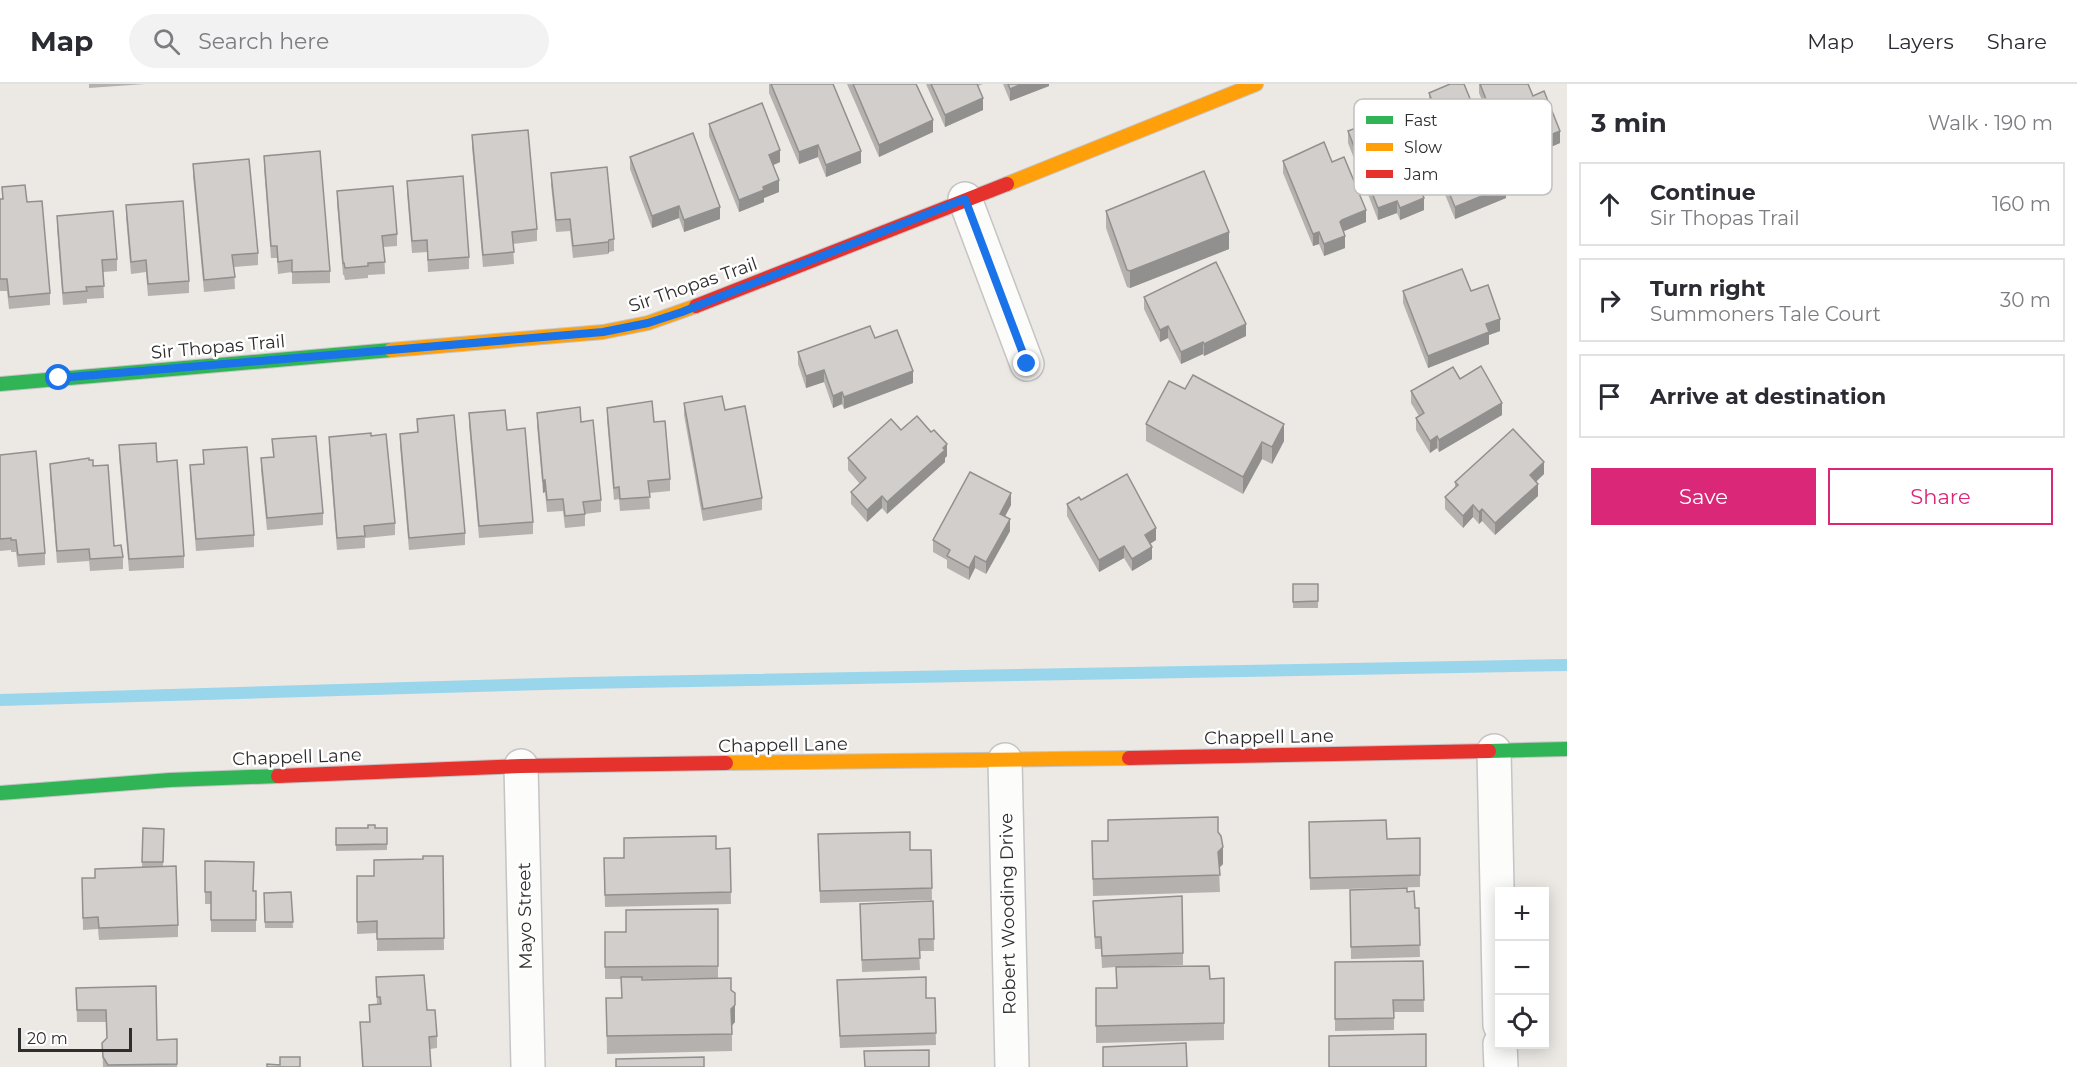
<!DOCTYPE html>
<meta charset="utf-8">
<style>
:root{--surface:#fff;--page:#f2f2f3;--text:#2b2b33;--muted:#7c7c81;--line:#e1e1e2;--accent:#db2777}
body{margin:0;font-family:Montserrat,sans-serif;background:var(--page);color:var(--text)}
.controls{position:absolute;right:18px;bottom:18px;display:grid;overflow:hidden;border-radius:0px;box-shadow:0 3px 15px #0003}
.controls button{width:54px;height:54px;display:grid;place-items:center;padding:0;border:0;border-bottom:2px solid var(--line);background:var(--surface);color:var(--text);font:30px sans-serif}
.scale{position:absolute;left:18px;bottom:15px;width:114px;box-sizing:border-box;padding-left:6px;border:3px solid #2e2e2e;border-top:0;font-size:16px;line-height:21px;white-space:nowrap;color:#2e2e2e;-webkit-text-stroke:4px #fff;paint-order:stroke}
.stop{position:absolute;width:18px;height:18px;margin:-14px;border:4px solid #1a73e8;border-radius:50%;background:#fff}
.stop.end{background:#1a73e8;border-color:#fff;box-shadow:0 2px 6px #0008}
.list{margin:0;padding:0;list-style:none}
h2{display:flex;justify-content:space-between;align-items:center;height:78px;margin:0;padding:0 24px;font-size:26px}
h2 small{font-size:20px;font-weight:400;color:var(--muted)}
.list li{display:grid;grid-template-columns:39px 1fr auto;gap:18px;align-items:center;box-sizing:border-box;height:84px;margin:0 12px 12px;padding:0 12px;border:2px solid var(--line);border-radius:0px}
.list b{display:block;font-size:22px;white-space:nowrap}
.list p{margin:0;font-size:20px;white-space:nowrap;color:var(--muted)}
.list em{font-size:20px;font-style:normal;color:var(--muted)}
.actions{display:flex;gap:12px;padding:18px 24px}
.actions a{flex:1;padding:14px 0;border:2px solid var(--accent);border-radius:0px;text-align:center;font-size:21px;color:var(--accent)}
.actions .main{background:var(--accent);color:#fff}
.icon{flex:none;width:33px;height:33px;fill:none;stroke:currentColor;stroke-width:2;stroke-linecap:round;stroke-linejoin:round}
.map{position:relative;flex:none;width:1567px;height:983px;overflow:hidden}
header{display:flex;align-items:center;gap:36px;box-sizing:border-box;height:84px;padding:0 30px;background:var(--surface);border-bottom:2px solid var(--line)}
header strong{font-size:28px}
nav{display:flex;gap:33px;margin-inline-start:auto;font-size:21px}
.search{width:420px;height:54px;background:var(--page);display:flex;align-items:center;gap:15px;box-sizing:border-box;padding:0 21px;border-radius:33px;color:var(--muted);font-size:22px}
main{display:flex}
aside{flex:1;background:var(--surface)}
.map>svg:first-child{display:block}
</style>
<header>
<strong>Map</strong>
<div class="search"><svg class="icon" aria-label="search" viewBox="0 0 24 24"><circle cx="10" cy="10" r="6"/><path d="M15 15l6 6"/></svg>Search here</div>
<nav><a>Map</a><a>Layers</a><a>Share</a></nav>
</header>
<main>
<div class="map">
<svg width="1567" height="983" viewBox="0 0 1567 983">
<rect width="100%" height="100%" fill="#ece8e4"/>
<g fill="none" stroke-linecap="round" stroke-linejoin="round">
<path stroke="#99d6ec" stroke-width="12" d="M0,616L580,599L1567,581"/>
<g stroke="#c5c4c5" stroke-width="36">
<g id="street">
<path d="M965,115L1027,280"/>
<path d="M1494,667L1500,941"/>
<path d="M1005,676L1012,983"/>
<path d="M521,682L528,983"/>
<path d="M1500,960L1501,983"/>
</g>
</g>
<g stroke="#c5c4c5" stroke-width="16">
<g id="fast">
<path d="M0,300L391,266"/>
<path d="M1489,667L1567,665"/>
<path d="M0,709L170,696L278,692"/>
</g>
</g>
<g stroke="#c5c4c5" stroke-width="16">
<g id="slow">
<path d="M1007,100L1256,0"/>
<path d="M391,266L603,248L648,239L696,222"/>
<path d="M726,679L1129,674"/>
</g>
</g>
<g stroke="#c5c4c5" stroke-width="16">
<g id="jam">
<path d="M696,222L1007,100"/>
<path d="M1129,674L1489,667"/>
<path d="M278,692L521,682L726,679"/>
</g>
</g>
<use href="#street" stroke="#fcfcfb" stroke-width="33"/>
<use href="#fast" stroke="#30b455" stroke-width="14"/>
<use href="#slow" stroke="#ff9f0a" stroke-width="14"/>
<use href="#jam" stroke="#e5322d" stroke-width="14"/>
</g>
<g fill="#b4b1af">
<path d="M89,0H145L89,4Z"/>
<path d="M769,0H833L861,79L826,93L818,73L799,80L769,9Z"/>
<path d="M847,0H916L933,48L879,73Z"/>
<path d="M926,0H983L978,2L983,26L945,43Z"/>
<path d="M1003,0H1049V2L1010,17Z"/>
<path d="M1479,0H1528L1533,12L1560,59L1539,68V71L1508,83L1479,9Z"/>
<path d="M1429,9L1506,114L1455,135L1419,47V35L1432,29L1429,21Z"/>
<path d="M709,40L780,78L773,81L779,108L764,114V118L739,128L709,52Z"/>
<path d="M1364,43L1397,54L1430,109L1423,112L1424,126L1400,136L1397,129L1378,136L1348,59V47Z"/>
<path d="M472,51L537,145V157L513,160L514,180L483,183L472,63Z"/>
<path d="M264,72L330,187V199L292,200V188L278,190L277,174H271L264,84Z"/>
<path d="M630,73L720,135L684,148L679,134L652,144L630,85Z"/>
<path d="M1283,77L1366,138L1343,147L1345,164L1324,172L1319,160L1313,162L1283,89Z"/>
<path d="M193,80L258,169V181L234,183L235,205L204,208L193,92Z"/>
<path d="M551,89L614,155V167L609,168L608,170L573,174L570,147L556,148L551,101Z"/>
<path d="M407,97L469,173V185L428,188L427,168L412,169L407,109Z"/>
<path d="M2,103L27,118L50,209V221L9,225L7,207H0V115H2Z"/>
<path d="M337,107L397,150V162L384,163L385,190L368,191V194L345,196L344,191H343L337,119Z"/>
<path d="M126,121L189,197V209L148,212L146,188L131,190L126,133Z"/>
<path d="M1106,127L1229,165L1130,204L1127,203L1106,144Z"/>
<path d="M57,132L117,175V187L103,188L104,214L87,215V219L63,221L57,144Z"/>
<path d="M1403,207H1471L1500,247L1489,251V260L1428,284L1403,219Z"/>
<path d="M1144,213L1246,252L1204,272L1203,270L1181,280L1168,254L1160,258L1144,225Z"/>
<path d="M875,254L913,299L844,325L842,320L833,324L824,298L806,304L798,280V268Z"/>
<path d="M1460,295L1502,331L1439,368L1437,364L1430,369L1416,346V334L1419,332L1411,319V307Z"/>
<path d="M1185,305L1284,357L1272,380L1262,375L1243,410L1146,357V340Z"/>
<path d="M684,319L725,326L762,414V426L703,437L684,331Z"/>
<path d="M607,324L654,338L670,395V407L649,409L650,425L620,427L619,415L614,416L607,336Z"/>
<path d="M469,329L507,346L533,438V450L479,454L469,341Z"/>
<path d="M537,329L581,338L601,416V428L585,430V442L565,444L563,427L547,428L545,408L543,409L537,341Z"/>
<path d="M417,335L465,449V461L409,466L400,362V350L417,348Z"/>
<path d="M901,346L947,372L945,374V378L887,430L882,424L867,438L851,420V408L860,400L848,386V374Z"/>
<path d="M329,353L395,439V451L365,454V464L337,466L329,365Z"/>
<path d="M272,355L323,429V441L267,446L261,386V374L273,373Z"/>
<path d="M119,361L157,378L184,472V484L129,487L119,373Z"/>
<path d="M203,366L254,451V463L196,467L190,393V381L203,380Z"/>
<path d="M0,371L45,469V481L18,483L16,468H11V466L0,467Z"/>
<path d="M89,376L93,382L114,462L123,473V485L90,487L89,477L57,479L50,392V380Z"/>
<path d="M1544,390L1536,398L1538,412L1495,451L1482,437L1479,440L1473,433L1463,444L1445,425V413L1455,404V398Z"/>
<path d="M1081,416L1156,456L1150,460L1152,475L1132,487L1124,474L1099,488L1067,432V420Z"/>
<path d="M1011,421L1005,432L1010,447L986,490L975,484L969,496L947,484V476L933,468V456Z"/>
<rect x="1293" y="500" width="25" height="24"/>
<path d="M1108,736L1218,748L1223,780L1219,784L1220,808L1093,812L1092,757H1108Z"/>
<path d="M1309,738L1387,755L1420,754V803L1310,806Z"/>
<path d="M143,744L164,745L163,782L178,841V853L99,856L98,845L83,846L82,794H95L142,783Z"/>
<path d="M336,744H387V766L336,767Z"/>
<path d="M818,750L910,766H931L932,816L820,819Z"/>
<path d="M730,764L731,820L605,823L604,774H624Z"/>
<path d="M443,772L444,866L377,867V849L357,850V792H374L423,775Z"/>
<path d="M205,777L254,807H256V848H211V820H205Z"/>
<path d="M1350,806L1407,808L1415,824H1419L1420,873L1351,875Z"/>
<path d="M291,808L293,844H265L264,809Z"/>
<path d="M933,817L934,867H919L920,886L862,888L860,820Z"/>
<path d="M1093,817L1183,869V881L1124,883L1210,895L1224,894V956L1096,959V904H1116V883L1102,884L1101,865H1095Z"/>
<path d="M718,825V894L642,895V896L731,906L735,938L732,942V967L607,970L606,914H622L621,895H605V848H626Z"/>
<path d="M1423,877L1424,928H1394V946L1335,947V878Z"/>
<path d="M376,893L427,926L437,952V964L430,965L431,983H362L360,938H370L369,921L377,920Z"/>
<path d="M837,896L926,914H935L936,961L840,964Z"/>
<path d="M76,904L157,956L177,955V983H103L102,959L107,954L106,938H77Z"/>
</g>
<g fill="#92908e">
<path d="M1022,0H1049V2L1010,17V5Z"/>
<path d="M983,14V26L945,43V31Z"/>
<path d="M933,36V48L879,73V61Z"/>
<path d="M1560,47V59L1539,68V71L1508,83V71L1538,56Z"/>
<path d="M818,61V73L799,80V68Z"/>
<path d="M780,66V78L769,83V71Z"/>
<path d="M861,67V79L826,93V81Z"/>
<path d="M779,96V108L764,114V118L739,128V116L763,103Z"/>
<path d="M1430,97V109L1419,113V101Z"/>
<path d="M1506,102V114L1455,135V123Z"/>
<path d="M1424,114V126L1400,136V124Z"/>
<path d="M1397,117V129L1378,136V124Z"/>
<path d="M679,122V134L652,144V132Z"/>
<path d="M720,123V135L684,148V136Z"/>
<path d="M1366,126V138L1342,148L1340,138L1342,136Z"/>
<path d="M1229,148V165L1130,204V187Z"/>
<path d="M1319,148V160L1313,162V150Z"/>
<path d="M1345,152V164L1324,172V160Z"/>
<path d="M609,156V168L608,170V158Z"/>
<path d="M1500,235V247L1489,251V260L1428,284V272L1486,240Z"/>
<path d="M1246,240V252L1204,272V260Z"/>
<path d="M1168,242V254L1160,258V246Z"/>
<path d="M1203,258V270L1181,280V268Z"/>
<path d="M824,286V298L806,304V292Z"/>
<path d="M913,287V299L844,325V313Z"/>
<path d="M842,308V320L833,324V312Z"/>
<path d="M1502,319V331L1439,368V356Z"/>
<path d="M1284,340V357L1272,380V363Z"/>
<path d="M1437,352V364L1430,369V357Z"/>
<path d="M1262,358V375L1243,410V393Z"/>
<path d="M947,360V372L945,374V378L887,430V418Z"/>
<path d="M1544,378V390L1530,403V391Z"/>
<path d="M545,396V408L543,409V397Z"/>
<path d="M1538,400V412L1495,451V439Z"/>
<path d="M1011,409V421L1000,442V430Z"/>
<path d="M882,412V424L867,438V426Z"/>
<path d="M1473,421V433L1463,444V432Z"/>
<path d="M1482,425V437L1479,440V428Z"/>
<path d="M1010,435V447L986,490V478Z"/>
<path d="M1156,444V456L1145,463V451Z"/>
<path d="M1124,462V474L1099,488V476Z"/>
<path d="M1152,463V475L1132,487V475Z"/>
<path d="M975,472V484L969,496V484Z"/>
<path d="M1223,763V780L1218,785V768Z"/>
<path d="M735,921V938L731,942V925Z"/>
</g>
<g fill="#d1cecb" stroke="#92908e" stroke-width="1.5">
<path d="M771,0H833L861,67L826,81L818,61L799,68Z"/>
<path d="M853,0H916L933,36L879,61Z"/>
<path d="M931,0H977L983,14L945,31Z"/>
<path d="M1008,0H1022L1010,5Z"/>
<path d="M1450,0H1464L1506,102L1455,123L1419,35L1436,27L1429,9Z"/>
<path d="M1480,0H1528L1533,12L1544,7L1560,47L1538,56L1539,59L1508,71Z"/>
<path d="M762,19L780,66L769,71L779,96L763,103L764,106L739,116L709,40Z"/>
<path d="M1389,33L1397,54L1411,49L1430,97L1419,101L1424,114L1400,124L1397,117L1378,124L1348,47L1364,41V43Z"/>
<path d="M528,46L537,145L512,148L514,168L483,171L472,51Z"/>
<path d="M693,49L720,123L684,136L679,122L652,132L630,73Z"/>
<path d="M1324,58L1332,78L1344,73L1366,126L1342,136L1340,138L1345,152L1324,160L1319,148L1313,150L1283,77Z"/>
<path d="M320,67L330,187L292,188V176L278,178L277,162H271L264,72Z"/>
<path d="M249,75L258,169L232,171L235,193L204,196L193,80Z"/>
<path d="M607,83L614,155L609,156L608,158L573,162L570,135L556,136L551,89Z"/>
<path d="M1204,87L1229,148L1130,187L1127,186L1106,127Z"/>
<path d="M463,92L469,173L428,176L427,156L412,157L407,97Z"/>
<path d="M25,101L27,118L42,117L50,209L9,213L7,195H0V115H3L2,103Z"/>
<path d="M393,102L397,150L382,152L385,178L368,179V182L345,184L344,179H343L337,107Z"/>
<path d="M183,117L189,197L148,200L146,176L131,178L126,121Z"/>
<path d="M113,127L117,175L102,176L104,202L86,203L87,207L63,209L57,132Z"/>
<path d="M1216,178L1246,240L1204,260L1203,258L1181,268L1168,242L1160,246L1144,213Z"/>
<path d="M1462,185L1471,207L1488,201L1500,235L1486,240L1489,248L1428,272L1403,207Z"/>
<path d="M870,242L875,254L897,246L913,287L844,313L842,308L833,312L824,286L806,292L798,268Z"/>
<path d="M1481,282L1502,319L1439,356L1437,352L1430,357L1416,334L1424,329L1411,307L1453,283L1460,295Z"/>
<path d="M1193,291L1284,340L1272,363L1262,358L1243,393L1146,340L1169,297L1185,305Z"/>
<path d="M722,312L725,326L745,322L762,414L703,425L684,319Z"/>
<path d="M652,317L654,338L665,337L670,395L648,397L650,413L620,415L619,403L614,404L607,324Z"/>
<path d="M580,323L581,338L593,336L601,416L583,418L585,430L565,432L563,415L547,416L545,396L543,397L537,329Z"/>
<path d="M505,326L507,346L525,344L533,438L479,442L469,329Z"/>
<path d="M454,331L465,449L409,454L400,350L418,348L417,335Z"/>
<path d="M917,332L931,348L934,346L947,360L943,364L945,366L887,418L882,412L867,426L851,408L866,394L848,374L891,335L901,346Z"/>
<path d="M1513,345L1544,378L1530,391L1538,400L1495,439L1482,425L1479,428L1473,421L1463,432L1445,413L1458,401L1455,398Z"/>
<path d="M371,349V352L386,350L395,439L364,442L365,452L337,454L329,353Z"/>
<path d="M316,352L323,429L267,434L261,374L274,373L272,355Z"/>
<path d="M156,359L157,378L177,376L184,472L129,475L119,361Z"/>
<path d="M247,363L254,451L196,455L190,381L204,380L203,366Z"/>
<path d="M36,367L45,469L18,471L16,456H11V454L0,455V371Z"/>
<path d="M89,374V376H93V382L108,381L114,462L121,461L123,473L90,475L89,465L57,467L50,380Z"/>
<path d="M970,388L1011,409L1000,430L1010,435L986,478L975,472L969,484L947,472L950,466L933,456Z"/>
<path d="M1127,390L1156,444L1145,451L1152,463L1132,475L1124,462L1099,476L1067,420L1079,413L1081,416Z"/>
<path d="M1293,500H1318V517L1293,518Z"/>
<path d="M1218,733V748L1221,752L1223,763L1218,768L1220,791L1093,795L1092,757H1108V736Z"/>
<path d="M1386,736L1387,755L1420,754V791L1310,794L1309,738Z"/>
<path d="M368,741H375V744H387V760L336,761V744H368Z"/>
<path d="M143,744L164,745L163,778H142Z"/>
<path d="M910,748V766H931L932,804L820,807L818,750Z"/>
<path d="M716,752V765L730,764L731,808L605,811L604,774H624V754Z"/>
<path d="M423,772H443L444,854L377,855V837L357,838V792H374V776L423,775Z"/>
<path d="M205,777L254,778L253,807H256V836H211V808H205Z"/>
<path d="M176,782L178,841L99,844L98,833L83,834L82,794H95V785Z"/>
<path d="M1407,804V808L1414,807L1415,824H1419L1420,861L1351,863L1350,806Z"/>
<path d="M291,808L293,838H265L264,809Z"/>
<path d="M1182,812L1183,869L1102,872L1101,853H1095L1093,817Z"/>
<path d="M933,817L934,855H919L920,874L862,876L860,820Z"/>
<path d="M718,825V882L605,883V848H626V826Z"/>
<path d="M1423,877L1424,916H1393L1394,934L1335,935V878Z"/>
<path d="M1209,882L1210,895L1224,894V939L1096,942V904H1117L1116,883Z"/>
<path d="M424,891L427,926H435L437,952L429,953L431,983H363L360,938H370L369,921L381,920L380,913H377L376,893Z"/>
<path d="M621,893H642V896L731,894V906L735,909V921L731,925L732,950L607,952L606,914H622Z"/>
<path d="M926,893V914H935L936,949L840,952L837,896Z"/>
<path d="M156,902L157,956L177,955V980L108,981L103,973L102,959L107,954L106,926H77L76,904Z"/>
<path d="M1426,950V983H1329V952Z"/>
<path d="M1186,959L1187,983H1103V963Z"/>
<path d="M929,966V983H865L864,967Z"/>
<path d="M280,973H300V983H267V980L280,981Z"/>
<path d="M704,973V983H616V975Z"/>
</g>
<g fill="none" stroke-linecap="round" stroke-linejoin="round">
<path stroke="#1a73e8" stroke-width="8" d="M59,294L603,248L648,239L682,228L965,115L1027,280"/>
</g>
<g text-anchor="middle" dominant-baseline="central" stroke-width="5" stroke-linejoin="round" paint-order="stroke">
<g font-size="18" fill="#2e2e2e" stroke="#fff">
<text transform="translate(693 201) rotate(-19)">Sir Thopas Trail</text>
<text transform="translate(218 263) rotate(-5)">Sir Thopas Trail</text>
<text transform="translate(1269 653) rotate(-1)">Chappell Lane</text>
<text transform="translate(783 661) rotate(-1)">Chappell Lane</text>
<text transform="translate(297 673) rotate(-2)">Chappell Lane</text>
<text transform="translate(1008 830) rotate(-91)">Robert Wooding Drive</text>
<text transform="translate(525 832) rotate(-91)">Mayo Street</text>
</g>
</g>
<rect x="1354" y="15" width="198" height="96" rx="9" fill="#fff" stroke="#c0c0c0" stroke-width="1.5"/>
<rect x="1366" y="32" width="27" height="8" fill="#30b455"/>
<rect x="1366" y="59" width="27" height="8" fill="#ff9f0a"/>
<rect x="1366" y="86" width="27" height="8" fill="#e5322d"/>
<g font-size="16" fill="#2e2e2e">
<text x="1404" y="42">Fast</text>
<text x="1404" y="69">Slow</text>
<text x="1404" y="96">Jam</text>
</g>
</svg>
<div class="controls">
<button>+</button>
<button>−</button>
<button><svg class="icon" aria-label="locate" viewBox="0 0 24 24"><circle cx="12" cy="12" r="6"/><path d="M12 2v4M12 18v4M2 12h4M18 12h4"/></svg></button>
</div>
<div class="scale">20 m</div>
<div class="stop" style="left:59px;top:294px"></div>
<div class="stop end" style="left:1027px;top:280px"></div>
</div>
<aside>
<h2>3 min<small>Walk · 190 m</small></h2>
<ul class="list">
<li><svg class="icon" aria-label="ahead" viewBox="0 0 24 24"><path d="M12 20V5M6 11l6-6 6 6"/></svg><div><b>Continue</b><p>Sir Thopas Trail</p></div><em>160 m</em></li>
<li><svg class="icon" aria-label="right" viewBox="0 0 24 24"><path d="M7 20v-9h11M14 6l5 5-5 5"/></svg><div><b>Turn right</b><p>Summoners Tale Court</p></div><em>30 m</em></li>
<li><svg class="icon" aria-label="arrive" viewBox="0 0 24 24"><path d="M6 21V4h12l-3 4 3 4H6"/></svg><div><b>Arrive at destination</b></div></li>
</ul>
<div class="actions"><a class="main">Save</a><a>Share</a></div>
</aside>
</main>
